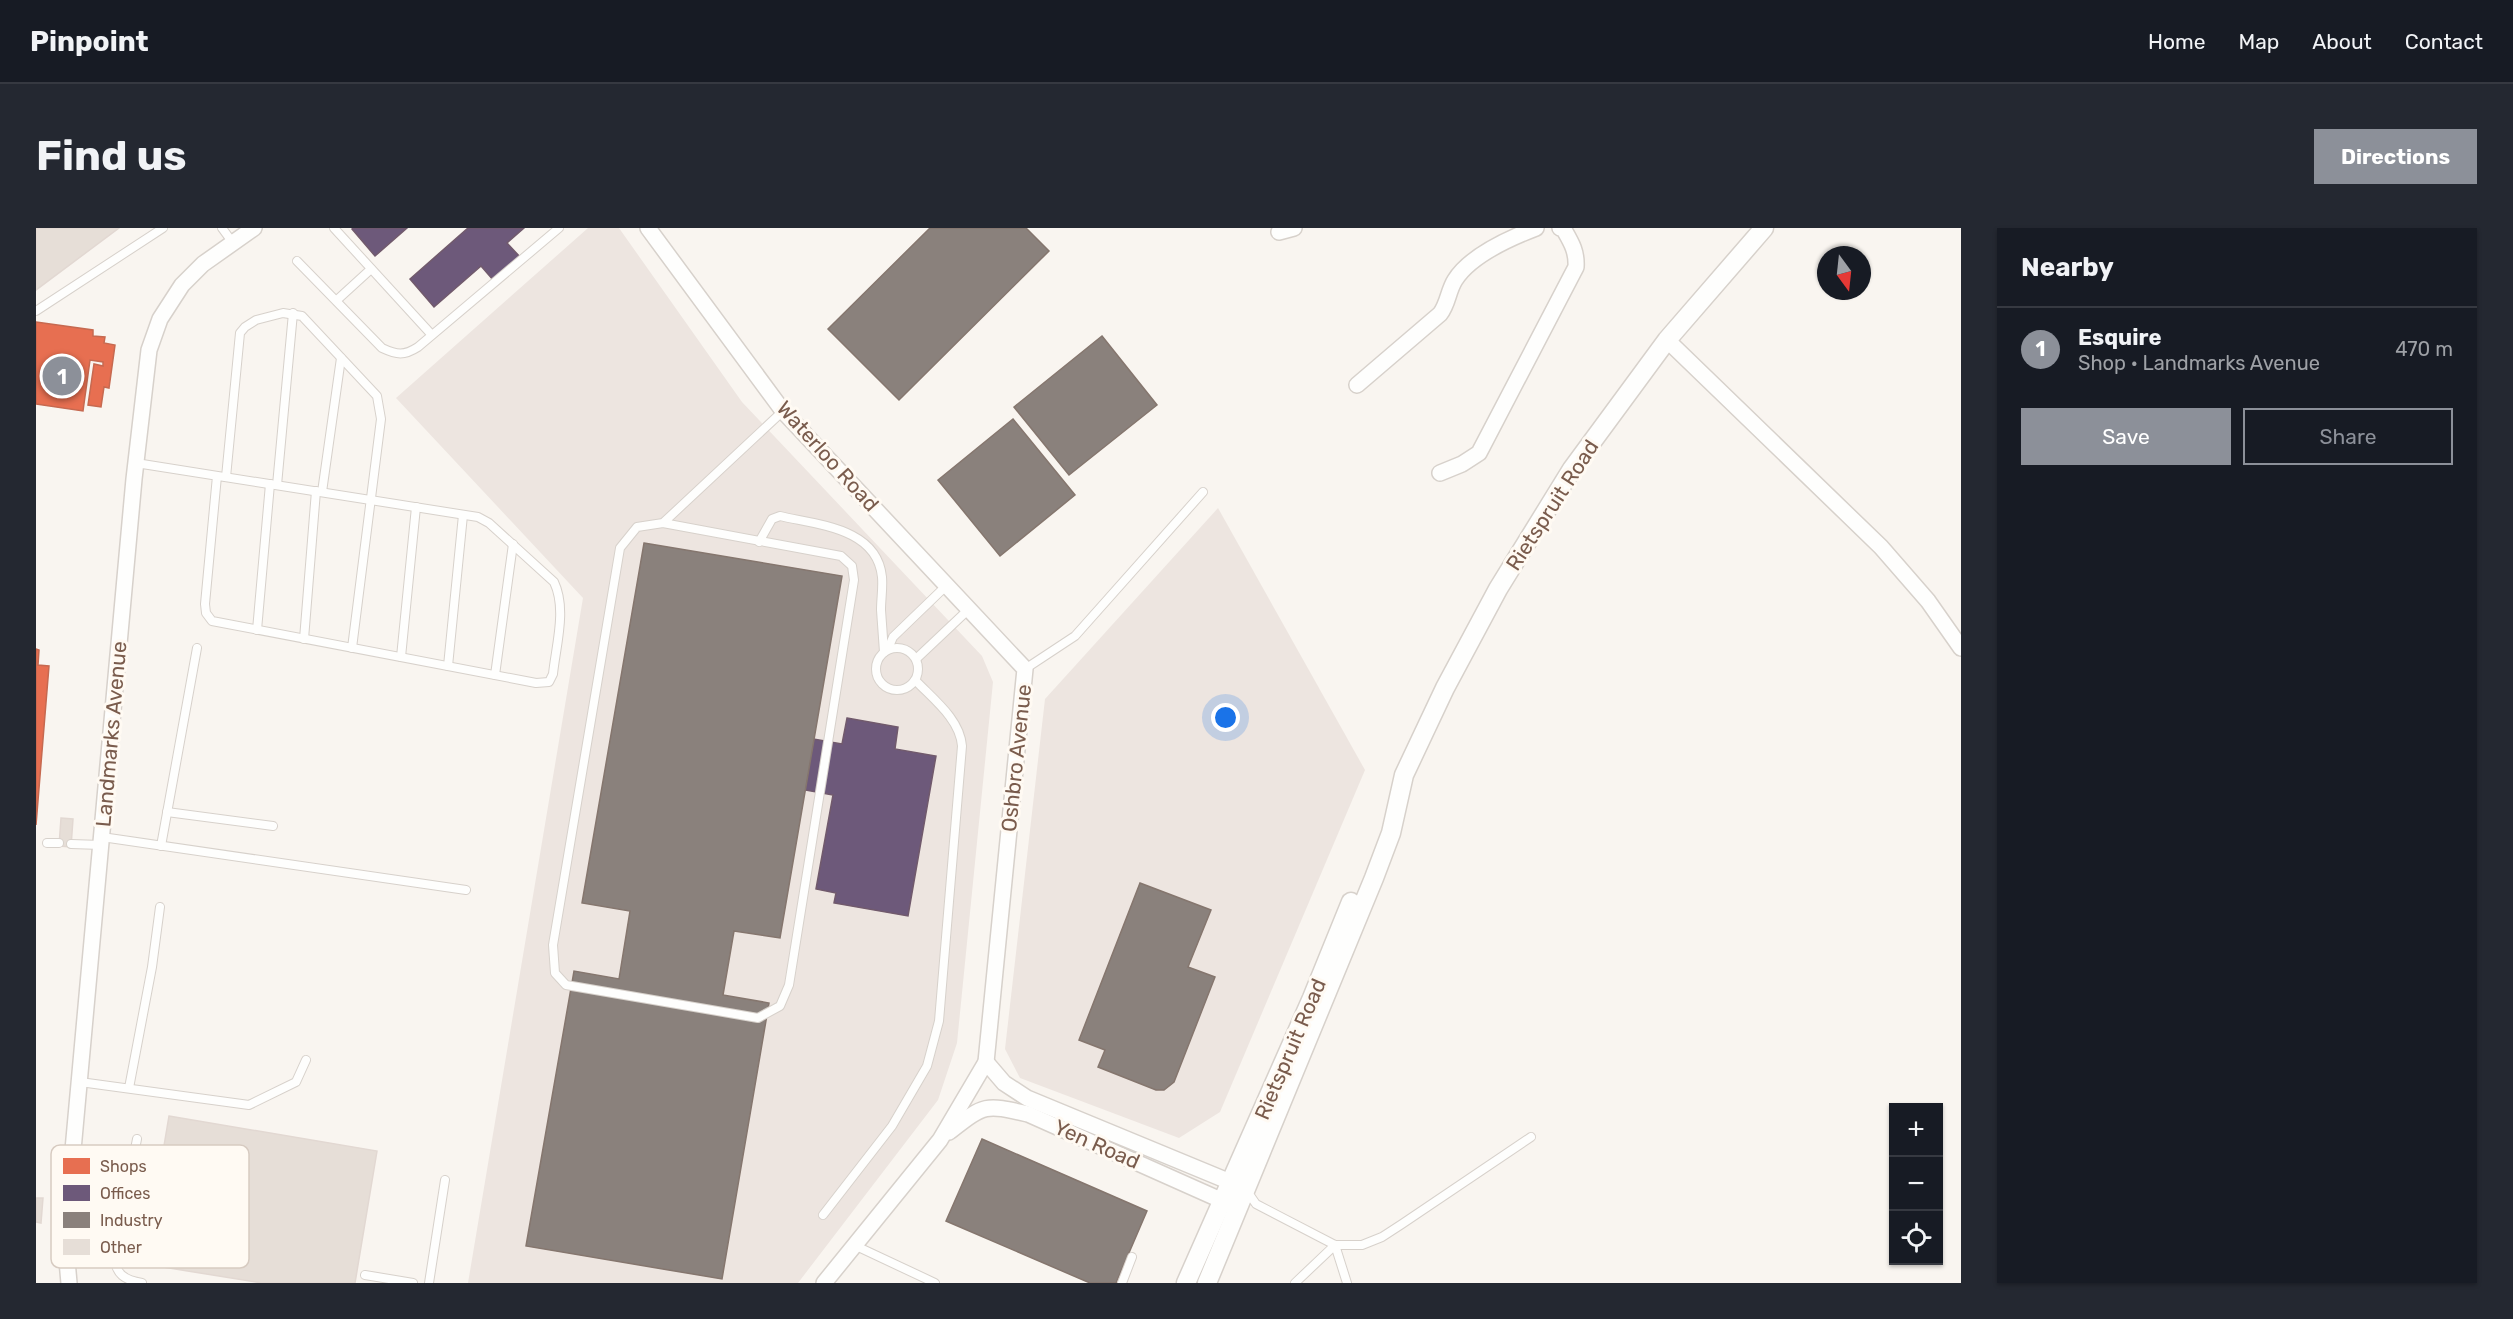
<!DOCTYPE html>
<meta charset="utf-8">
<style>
:root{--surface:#171b24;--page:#242831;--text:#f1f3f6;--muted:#9ea1a6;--line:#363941;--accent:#8c9099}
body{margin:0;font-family:Rubik,sans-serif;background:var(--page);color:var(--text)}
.controls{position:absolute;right:18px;bottom:18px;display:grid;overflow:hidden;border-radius:0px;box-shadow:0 2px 4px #0004}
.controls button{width:54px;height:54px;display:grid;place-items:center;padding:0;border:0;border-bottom:2px solid var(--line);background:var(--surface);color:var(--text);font:30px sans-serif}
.compass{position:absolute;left:1781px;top:18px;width:54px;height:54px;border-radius:50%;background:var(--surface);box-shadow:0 2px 4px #0004;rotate:165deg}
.you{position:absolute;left:1190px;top:490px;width:21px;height:21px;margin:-15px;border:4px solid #fff;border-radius:50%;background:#1a73e8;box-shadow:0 0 0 9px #1a73e833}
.badge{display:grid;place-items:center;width:39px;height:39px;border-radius:50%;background:var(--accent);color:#fff;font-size:20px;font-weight:700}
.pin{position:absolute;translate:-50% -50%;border:3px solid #fff;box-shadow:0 2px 6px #0006}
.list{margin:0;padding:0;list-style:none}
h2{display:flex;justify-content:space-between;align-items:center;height:78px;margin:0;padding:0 24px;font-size:26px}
h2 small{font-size:20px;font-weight:400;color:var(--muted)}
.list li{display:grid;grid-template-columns:39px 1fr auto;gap:18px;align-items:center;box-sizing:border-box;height:84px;padding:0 24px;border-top:2px solid var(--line)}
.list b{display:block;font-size:22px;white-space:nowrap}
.list p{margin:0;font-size:20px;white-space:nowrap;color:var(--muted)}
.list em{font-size:20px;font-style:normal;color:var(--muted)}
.actions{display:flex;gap:12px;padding:18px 24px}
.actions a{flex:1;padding:14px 0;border:2px solid var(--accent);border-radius:0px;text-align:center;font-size:21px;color:var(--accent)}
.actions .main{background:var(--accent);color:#fff}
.icon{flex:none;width:33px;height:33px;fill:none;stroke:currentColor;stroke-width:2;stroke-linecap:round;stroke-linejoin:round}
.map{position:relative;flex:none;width:1925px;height:1055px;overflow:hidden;border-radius:0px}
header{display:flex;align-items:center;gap:36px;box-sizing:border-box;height:84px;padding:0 30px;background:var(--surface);border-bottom:2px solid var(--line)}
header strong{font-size:28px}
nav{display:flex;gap:33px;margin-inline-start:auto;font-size:21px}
.intro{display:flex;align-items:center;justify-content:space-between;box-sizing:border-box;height:144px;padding:0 36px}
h1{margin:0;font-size:42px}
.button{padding:15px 27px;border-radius:0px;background:var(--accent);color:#fff;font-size:21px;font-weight:700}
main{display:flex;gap:36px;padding:0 36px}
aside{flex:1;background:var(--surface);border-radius:0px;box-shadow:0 2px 4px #0004}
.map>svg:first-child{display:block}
</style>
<header>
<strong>Pinpoint</strong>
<nav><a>Home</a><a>Map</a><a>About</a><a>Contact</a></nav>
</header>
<div class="intro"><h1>Find us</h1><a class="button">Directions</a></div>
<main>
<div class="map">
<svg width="1925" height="1055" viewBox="0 0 1925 1055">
<rect width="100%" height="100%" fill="#f9f5f0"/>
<g fill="#ede5e0">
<path d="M552,0H583L706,174L946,428L957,454L921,815L902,872L762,1055H432L547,370L360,170Z"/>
<path d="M1182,280L1329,542L1184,884L1143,910L984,850L969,821L1009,471Z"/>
</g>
<g fill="#e76f51" stroke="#c66950" stroke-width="1.5">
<path d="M0,94L57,102V108L69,109L68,115L79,117L73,160L68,159L65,179L52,177L58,136L67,138V134L54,132L47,183L0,176Z"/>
<path d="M0,421L3,422L2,437L13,438L0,597Z"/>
</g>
<g fill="#6d597a" stroke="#715a6c" stroke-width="1.5">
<path d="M317,0H371L339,28L316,1Z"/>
<path d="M432,0H488L471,15L485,30L458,53L445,38L398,79L374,51Z"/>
<path d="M811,490L862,499L859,521L900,528L872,688L798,675L800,665L780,661L797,567L769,562L778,511L806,516Z"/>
</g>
<g fill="#8a817c" stroke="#85766e" stroke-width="1.5">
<path d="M894,0H990L1013,23L863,172L792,101Z"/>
<path d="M1066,108L1121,177L1033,247L978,179Z"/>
<path d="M977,191L1039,267L964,328L902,252Z"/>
<path d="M608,315L806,348L744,710L698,703L687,767L733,775L686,1051L490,1018L538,743L583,751L594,683L546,675Z"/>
<path d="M1104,655L1175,682L1152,739L1179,749L1138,854L1128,862H1120L1062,839L1069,822L1043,812Z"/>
<path d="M946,911L1111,983L1080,1055H1054L910,993Z"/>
</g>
<g fill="#e6ded7" stroke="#e2d8d2" stroke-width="1.5">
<path d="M0,0H83L0,62Z"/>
<path d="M25,590L37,591L35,619L23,618Z"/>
<path d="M133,888L341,923L319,1055H226L108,1036Z"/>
<path d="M0,970H7L5,995L0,994Z"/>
</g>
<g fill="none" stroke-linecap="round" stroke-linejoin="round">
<g stroke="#d7d1cb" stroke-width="10">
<g id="service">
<path d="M186,0L197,15"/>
<path d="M298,0L395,106"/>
<path d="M261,33L346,120C361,127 368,128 382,119L523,0"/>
<path d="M301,72L335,41"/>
<path d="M0,83L127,0"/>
<path d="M100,235L442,289L453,295L518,354C531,381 520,417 517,446L513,454L500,455L176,393L170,385L169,376L181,248"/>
<path d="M190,249L204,105L209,99L220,92L247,85L266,88L341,168L345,191L316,420"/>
<path d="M241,257L257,85"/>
<path d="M286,264L305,130"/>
<path d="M627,295L805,328L816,338L818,352L753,757L744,778L722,790L530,757L519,745L517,717L584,320L601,299L627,295L747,183"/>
<path d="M723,314L736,291L744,288C782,297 841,300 846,349C847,360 845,371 845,382C846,396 847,410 848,424"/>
<path d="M221,402L234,256"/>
<path d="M268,411L280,263"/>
<circle cx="861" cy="441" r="21"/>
<path d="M852,421L857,409L911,357"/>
<path d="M365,429L380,279"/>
<path d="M880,431L933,381"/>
<path d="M412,438L427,287"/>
<path d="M989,441L1039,408L1167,264"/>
<path d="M459,447L477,316"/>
<path d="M131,584L237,598"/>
<path d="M66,609L430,662"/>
<path d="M11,615H23"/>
<path d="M35,616L65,617"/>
<path d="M125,618L161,420"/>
<path d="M44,854L213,877L260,854L270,832"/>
<path d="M93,860L116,739L124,679"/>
<path d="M101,911L78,1029C80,1046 88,1052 106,1055"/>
<path d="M1211,963L1220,976L1299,1017H1326L1346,1009L1366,996L1495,909"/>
<path d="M787,987L856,898L891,838L903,793L926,518C924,491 897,471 879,452"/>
<path d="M818,1017L899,1055"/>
<path d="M329,1047L377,1055"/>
<path d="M393,1055L409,952"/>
<path d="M1086,1055L1096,1029"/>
<path d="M1259,1055L1299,1017L1311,1055"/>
</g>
</g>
<g stroke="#d7d1cb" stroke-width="18">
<g id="minor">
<path d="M612,0L747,183L989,441L950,834L904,912L788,1055"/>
<path d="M1243,4L1258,0"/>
<path d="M1631,112L1845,319L1892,373L1925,420"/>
<path d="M1321,157L1404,86C1412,76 1412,63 1419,52C1434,28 1474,10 1500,0"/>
<path d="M1404,245L1426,236L1443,225L1540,39C1541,23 1535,14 1527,0H1524"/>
<path d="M950,834L968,855L991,870L1204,958"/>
<path d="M913,904C949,876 948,876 992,886L1196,977"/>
<path d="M33,1055L29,1010L98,251L113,122L124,91L146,57L167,36L218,0"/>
</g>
</g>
<g stroke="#d7d1cb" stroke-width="21">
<g id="tertiary">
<path d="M1150,1055L1276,770L1315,674"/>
<path d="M1171,1055L1338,650L1355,605L1368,547L1409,460L1462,361L1536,241L1631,112L1728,0"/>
</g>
</g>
<use href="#service" stroke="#fefefd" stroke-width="8"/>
<use href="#minor" stroke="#fefefd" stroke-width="15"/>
<use href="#tertiary" stroke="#fefefd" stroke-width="18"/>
</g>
<g text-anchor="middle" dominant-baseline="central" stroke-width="6" stroke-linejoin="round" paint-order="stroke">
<g font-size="21" fill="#7a5c4d" stroke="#fffaf3">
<text transform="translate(792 228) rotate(48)">Waterloo Road</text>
<text transform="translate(1516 277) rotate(-57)">Rietspruit Road</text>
<text transform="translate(75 506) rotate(-85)">Landmarks Avenue</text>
<text transform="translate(980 530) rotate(-84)">Oshbro Avenue</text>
<text transform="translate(1254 821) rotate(-67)">Rietspruit Road</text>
<text transform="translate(1061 916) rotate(24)">Yen Road</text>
</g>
</g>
<rect x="15" y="917" width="198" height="123" rx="9" fill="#fffaf3" stroke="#d7cbc1" stroke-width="1.5"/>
<rect x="27" y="930" width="27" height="16" fill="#e76f51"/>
<rect x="27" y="957" width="27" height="16" fill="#6d597a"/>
<rect x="27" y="984" width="27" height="16" fill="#8a817c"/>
<rect x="27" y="1011" width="27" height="16" fill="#e6ded7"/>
<g font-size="16" fill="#7a5c4d">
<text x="64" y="944">Shops</text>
<text x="64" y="971">Offices</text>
<text x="64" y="998">Industry</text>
<text x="64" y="1025">Other</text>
</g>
</svg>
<div class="controls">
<button>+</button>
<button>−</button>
<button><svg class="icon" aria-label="locate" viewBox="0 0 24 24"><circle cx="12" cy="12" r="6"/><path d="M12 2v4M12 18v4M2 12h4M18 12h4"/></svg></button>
</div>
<svg class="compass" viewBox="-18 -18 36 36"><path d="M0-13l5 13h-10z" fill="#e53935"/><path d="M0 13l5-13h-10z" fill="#9ea1a6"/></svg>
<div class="you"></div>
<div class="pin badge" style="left:26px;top:148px">1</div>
</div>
<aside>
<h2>Nearby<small></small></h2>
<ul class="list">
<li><span class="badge">1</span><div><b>Esquire</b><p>Shop · Landmarks Avenue</p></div><em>470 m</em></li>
</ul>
<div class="actions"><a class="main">Save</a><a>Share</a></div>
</aside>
</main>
